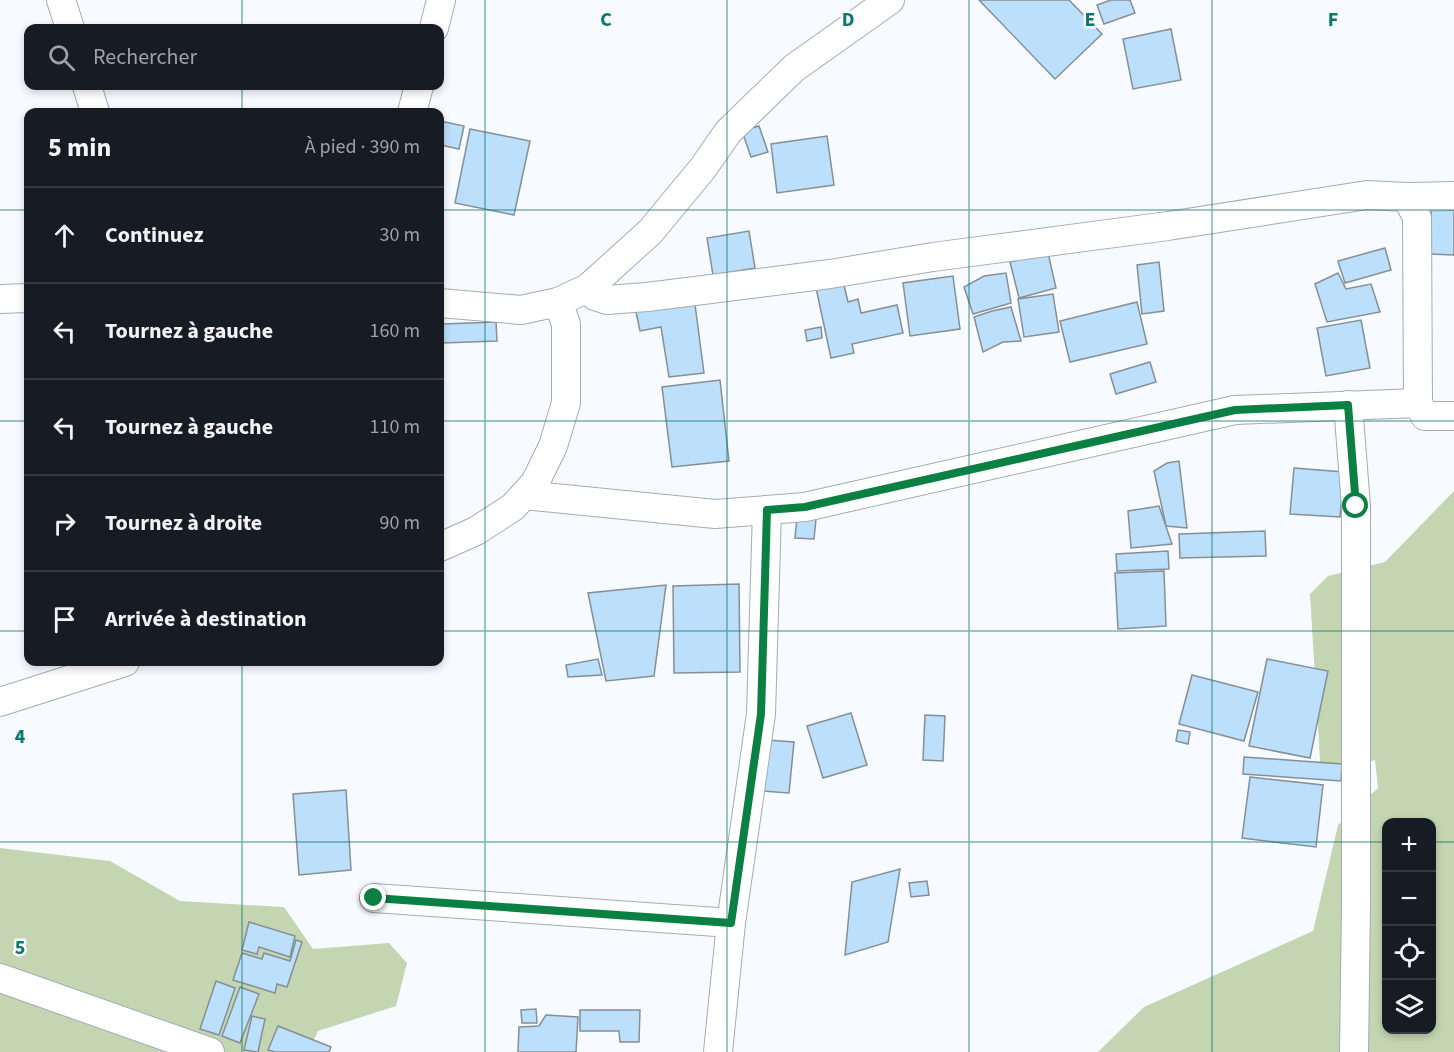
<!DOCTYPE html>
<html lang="fr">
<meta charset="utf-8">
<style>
:root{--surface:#171b24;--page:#20242c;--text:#f1f3f6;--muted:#9ea1a6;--line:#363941}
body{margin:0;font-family:"Source Sans 3",sans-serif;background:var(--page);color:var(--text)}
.controls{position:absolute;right:18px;bottom:18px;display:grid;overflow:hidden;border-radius:12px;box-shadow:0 3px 9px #0003}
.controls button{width:54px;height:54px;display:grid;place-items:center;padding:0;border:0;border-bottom:2px solid var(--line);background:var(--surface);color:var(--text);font:30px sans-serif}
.stop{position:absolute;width:18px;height:18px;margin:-14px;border:4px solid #0b8043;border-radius:50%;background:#fff}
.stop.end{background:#0b8043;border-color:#fff;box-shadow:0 2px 6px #0008}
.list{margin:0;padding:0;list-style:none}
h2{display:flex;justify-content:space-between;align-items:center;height:78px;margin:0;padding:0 24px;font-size:26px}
h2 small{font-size:20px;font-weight:400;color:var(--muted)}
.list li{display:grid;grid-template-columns:39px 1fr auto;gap:18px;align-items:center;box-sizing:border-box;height:96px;padding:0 24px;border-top:2px solid var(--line)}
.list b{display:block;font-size:22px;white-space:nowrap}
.list em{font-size:20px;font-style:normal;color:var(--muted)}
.icon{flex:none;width:33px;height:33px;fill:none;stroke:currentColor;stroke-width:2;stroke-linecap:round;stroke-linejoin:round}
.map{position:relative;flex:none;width:1454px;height:1052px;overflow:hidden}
.search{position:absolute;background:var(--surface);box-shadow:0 3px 9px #0003;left:24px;top:24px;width:420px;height:66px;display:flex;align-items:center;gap:15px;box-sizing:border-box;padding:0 21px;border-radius:12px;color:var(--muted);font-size:22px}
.panel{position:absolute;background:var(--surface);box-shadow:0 3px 9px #0003;left:24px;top:108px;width:420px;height:558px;border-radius:12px}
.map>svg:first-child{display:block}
</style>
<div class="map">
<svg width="1454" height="1052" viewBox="0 0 1454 1052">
<rect width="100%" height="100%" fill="#f7fbff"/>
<g fill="#c4d6b1" fill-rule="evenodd">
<path d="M1454,491V1052H1098L1144,1007L1313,931L1338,825L1378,788L1375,760L1321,776L1310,594L1328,576L1385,562ZM1386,822H1432V1030H1386Z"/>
<path d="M0,848L110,861L180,901L284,907L313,949L389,943L407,963L396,1006L318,1031L308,1052H0Z"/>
</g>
<g fill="#bcdffb" stroke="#858f96" stroke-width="1.5">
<path d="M979,0H1069L1102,34L1055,79Z"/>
<path d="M1111,0H1130L1135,13L1104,24L1097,5Z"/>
<path d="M1171,29L1181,80L1133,89L1123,39Z"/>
<path d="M440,121L464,126L459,149L440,145Z"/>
<path d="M759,126L768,152L751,157L742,131Z"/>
<path d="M470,129L530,141L514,215L455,203Z"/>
<path d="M827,136L834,185L777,193L771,144Z"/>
<path d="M1432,198L1454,199V255L1429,254Z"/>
<path d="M749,231L755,268L713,275L707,238Z"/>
<path d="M1385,248L1391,270L1345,283L1338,261Z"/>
<path d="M1048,253L1056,288L1019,298L1010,262Z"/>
<path d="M1159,262L1164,311L1142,314L1137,265Z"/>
<path d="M1006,273L1011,303L973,314L964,287L984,276Z"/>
<path d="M1338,273L1346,289L1371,284L1380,312L1327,322L1315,284Z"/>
<path d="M953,276L960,329L910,336L903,283Z"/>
<path d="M842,277L848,302L858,299L861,313L897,305L903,333L852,344L854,353L831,358L815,283Z"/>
<path d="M1053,294L1059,332L1024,337L1018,299Z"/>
<path d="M694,297L704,373L669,377L661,327L640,331L635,307Z"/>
<path d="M1137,302L1147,344L1070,362L1060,321Z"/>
<path d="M1011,307L1021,341L1003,342L983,352L974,317L992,311Z"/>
<path d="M1361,320L1370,368L1326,376L1317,328Z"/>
<path d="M496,322L497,341L443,343V324Z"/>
<path d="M821,327L822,338L807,341L805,330Z"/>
<path d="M1150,362L1156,382L1116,394L1110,374Z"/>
<path d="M720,380L729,461L672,467L662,387Z"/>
<path d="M1179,461L1187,528L1166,526L1154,471L1167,463Z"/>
<path d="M1294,468L1344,472L1340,517L1290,514Z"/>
<path d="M1159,506L1172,544L1131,548L1128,511Z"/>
<path d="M797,517L816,519L814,539L795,538Z"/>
<path d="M1265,531L1266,556L1180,558L1179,534Z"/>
<path d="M1168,551L1169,569L1117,571L1116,554Z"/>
<path d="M1164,571L1166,626L1118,629L1115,573Z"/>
<path d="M739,584L740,672L674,673L673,586Z"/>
<path d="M666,585L654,676L606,681L588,593Z"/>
<path d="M598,659L602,675L568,677L566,665Z"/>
<path d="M1267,659L1328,671L1310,758L1249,746Z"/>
<path d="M1192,675L1258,692L1244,741L1179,724Z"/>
<path d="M851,713L867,765L823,778L807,726Z"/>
<path d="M925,715L945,716L943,761L923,760Z"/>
<path d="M1178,730L1190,732L1188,744L1176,741Z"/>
<path d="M767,740L794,742L789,793L762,791Z"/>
<path d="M1244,757L1342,764L1341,781L1243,774Z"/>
<path d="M1250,777L1323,785L1316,847L1242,838Z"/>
<path d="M346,790L351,870L299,875L293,794Z"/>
<path d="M900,869L888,942L845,955L852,882Z"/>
<path d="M927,881L929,895L911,897L909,883Z"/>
<path d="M249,922L295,936L290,957L259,947L257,954L242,950Z"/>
<path d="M296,940L302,942L287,987L277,984L275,993L233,980L242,953L262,959L264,953L290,961Z"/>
<path d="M216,981L235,988L219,1035L200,1029Z"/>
<path d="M240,987L259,994L240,1043L222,1036Z"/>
<path d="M536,1009L537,1023H522L521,1010Z"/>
<path d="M580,1010H640L639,1042H620L619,1031H580Z"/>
<path d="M546,1015L578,1017L576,1052H518L519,1027L539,1026Z"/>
<path d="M252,1016L265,1019L258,1052L244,1050Z"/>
<path d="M278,1026L331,1047L329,1052H275L268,1050Z"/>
</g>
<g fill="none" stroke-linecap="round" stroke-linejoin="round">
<g stroke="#a2acb5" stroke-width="30">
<g id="minor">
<path d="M61,0L70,28"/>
<path d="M434,28L441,0"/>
<path d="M87,86L95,112"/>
<path d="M412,112L419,86"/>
<path d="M1407,197L1454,196"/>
<path d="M588,288L595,296L607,300L647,297L830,274L933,257L1168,226L1367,195L1407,197L1417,218L1418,403L1425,416H1454"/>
<path d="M0,299L28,298"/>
<path d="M440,303L521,310L558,302L588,288L650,232L703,168L728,132L794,68L890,0"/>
<path d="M1348,405L1356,506V905L1354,1052"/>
<path d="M524,495L715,514L805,507L1235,410L1418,403"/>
<path d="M440,547L476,531L513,507L535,483L553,446L566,403V324L558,302"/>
<path d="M0,702L125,662"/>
<path d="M374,898L731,923"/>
<path d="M0,978L210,1052"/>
<path d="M718,1052L731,923L761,714L767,510"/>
</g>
</g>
<use href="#minor" stroke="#fff" stroke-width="28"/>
</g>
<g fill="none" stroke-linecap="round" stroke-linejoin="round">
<path stroke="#0b8043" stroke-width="8" d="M374,898L731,923L761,714L767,510L805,507L1235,410L1348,405L1356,506"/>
</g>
<path fill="none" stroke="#0f766e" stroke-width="1.5" stroke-opacity="0.55" d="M242,0V28M485,0V1052M727,0V1052M969,0V1052M1212,0V1052M242,86V112M0,210H28M440,210H1454M0,421H28M440,421H1454M0,631H28M440,631H1454M242,662V1052M0,842H1386M1432,842H1454"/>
<g font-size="20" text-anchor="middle" font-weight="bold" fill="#0f766e" stroke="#f7fbff" stroke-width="5" stroke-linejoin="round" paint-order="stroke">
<text x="606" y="26">C</text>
<text x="848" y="26">D</text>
<text x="1090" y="26">E</text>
<text x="1333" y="26">F</text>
<text x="20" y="743">4</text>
<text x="20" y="954">5</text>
</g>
</svg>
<div class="controls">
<button>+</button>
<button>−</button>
<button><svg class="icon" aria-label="locate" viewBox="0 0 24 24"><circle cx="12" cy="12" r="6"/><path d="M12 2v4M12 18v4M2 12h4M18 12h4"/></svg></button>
<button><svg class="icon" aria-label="layers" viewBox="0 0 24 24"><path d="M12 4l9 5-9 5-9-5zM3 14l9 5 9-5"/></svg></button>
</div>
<div class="stop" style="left:1356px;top:506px"></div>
<div class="stop end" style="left:374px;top:898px"></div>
<div class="search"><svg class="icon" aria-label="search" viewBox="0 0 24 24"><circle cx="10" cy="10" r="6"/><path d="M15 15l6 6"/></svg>Rechercher</div>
<section class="panel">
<h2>5 min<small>À pied · 390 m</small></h2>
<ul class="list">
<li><svg class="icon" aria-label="ahead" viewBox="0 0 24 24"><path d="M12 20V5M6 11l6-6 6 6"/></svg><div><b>Continuez</b></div><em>30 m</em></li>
<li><svg class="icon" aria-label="left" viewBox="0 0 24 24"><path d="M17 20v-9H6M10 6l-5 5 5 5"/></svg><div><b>Tournez à gauche</b></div><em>160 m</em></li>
<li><svg class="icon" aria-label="left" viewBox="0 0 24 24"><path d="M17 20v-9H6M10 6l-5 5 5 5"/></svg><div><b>Tournez à gauche</b></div><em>110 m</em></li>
<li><svg class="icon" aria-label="right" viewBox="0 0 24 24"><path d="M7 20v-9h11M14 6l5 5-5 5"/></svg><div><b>Tournez à droite</b></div><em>90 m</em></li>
<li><svg class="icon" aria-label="arrive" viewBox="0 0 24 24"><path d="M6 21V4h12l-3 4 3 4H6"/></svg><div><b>Arrivée à destination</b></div></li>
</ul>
</section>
</div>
